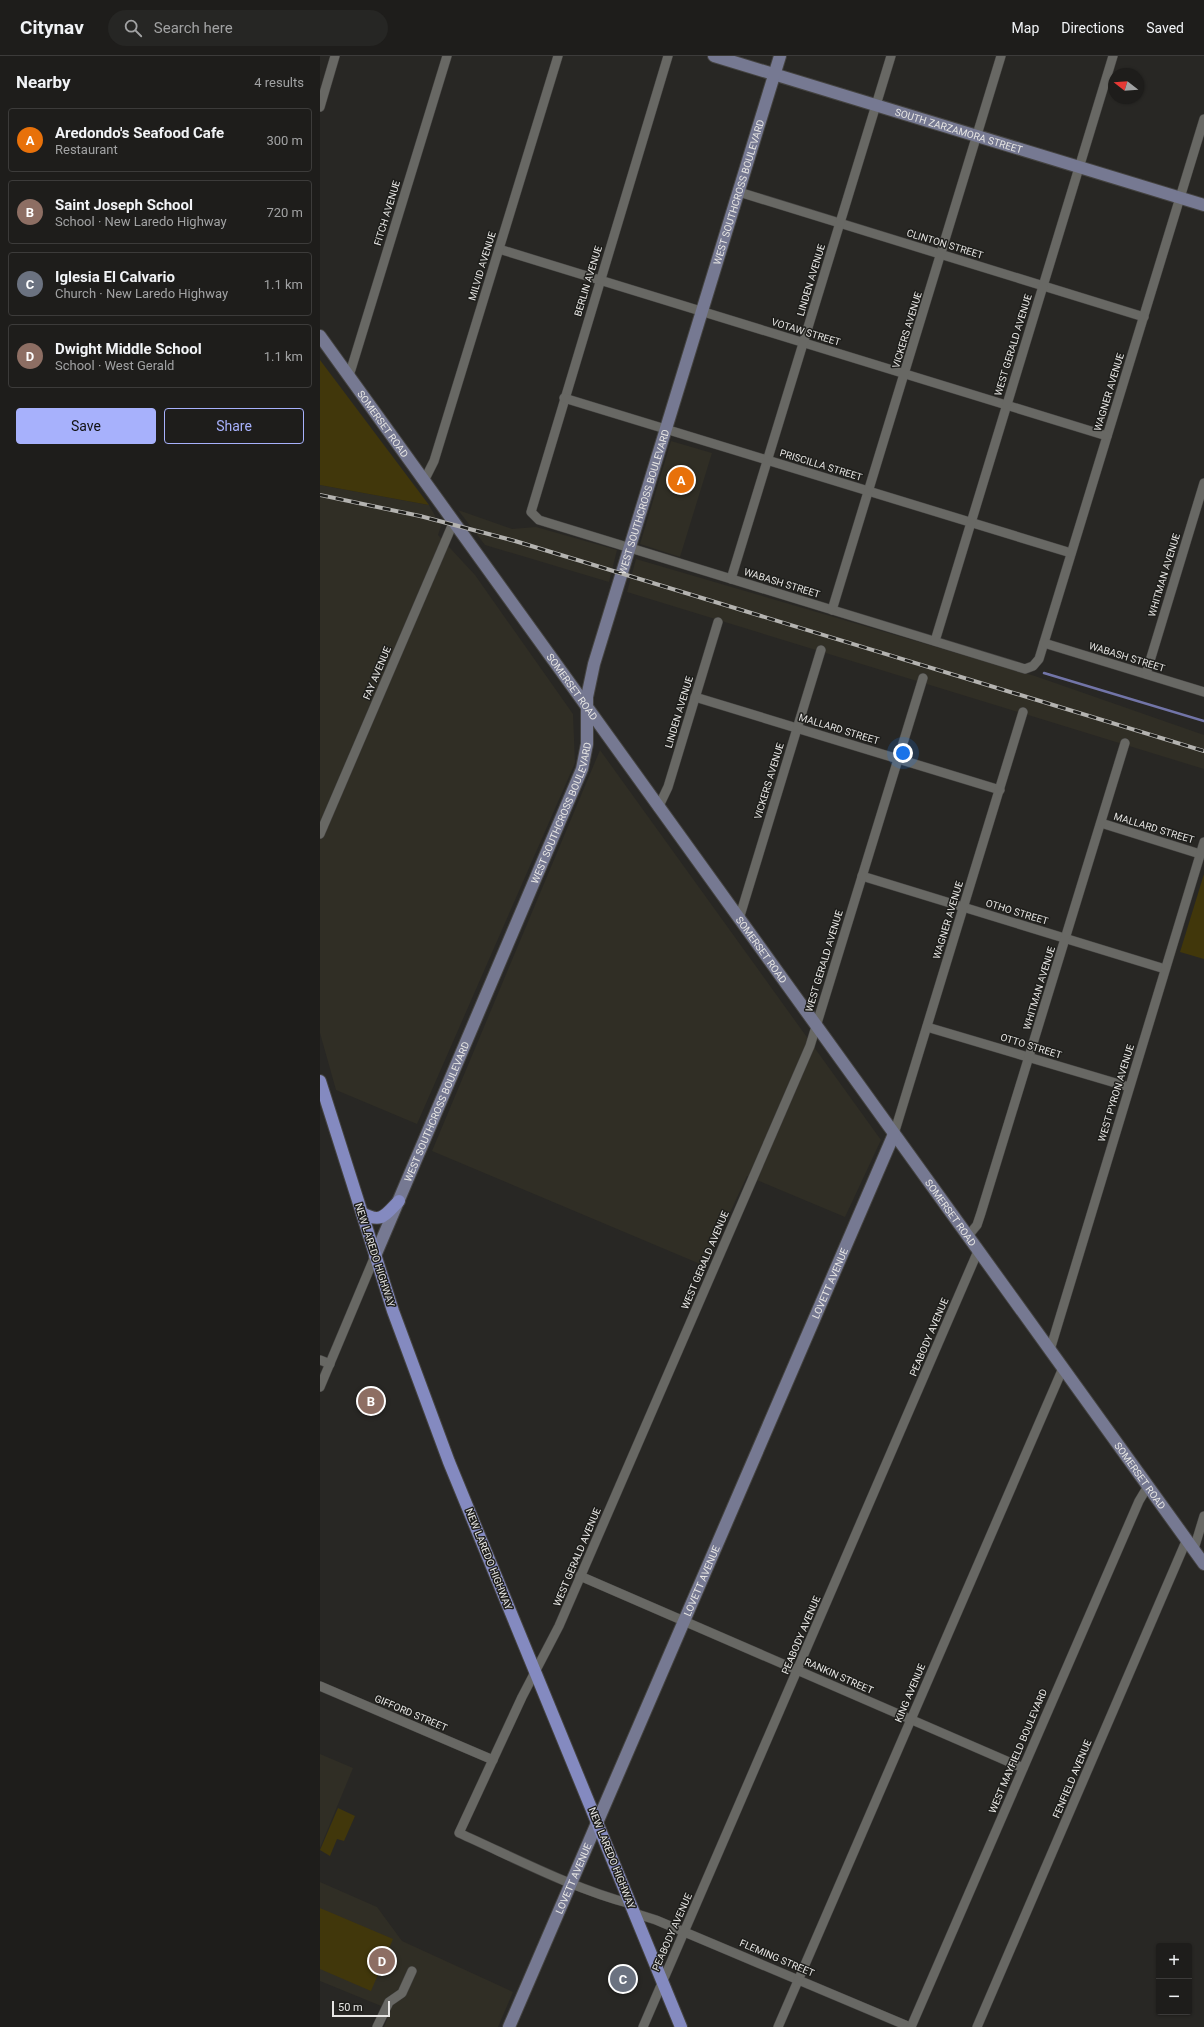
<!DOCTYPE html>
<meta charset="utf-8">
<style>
:root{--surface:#1e1d1b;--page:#262624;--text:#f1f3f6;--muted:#a1a2a3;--line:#3c3b3a;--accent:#a7b1fc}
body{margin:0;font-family:Roboto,sans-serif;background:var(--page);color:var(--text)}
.controls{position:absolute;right:12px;bottom:12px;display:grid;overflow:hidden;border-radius:4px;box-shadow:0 1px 3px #0004}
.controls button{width:36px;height:36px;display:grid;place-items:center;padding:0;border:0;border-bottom:1px solid var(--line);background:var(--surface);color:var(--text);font:20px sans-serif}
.compass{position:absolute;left:788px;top:12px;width:36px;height:36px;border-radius:50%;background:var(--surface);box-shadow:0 1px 3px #0004;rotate:287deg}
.scale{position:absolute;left:12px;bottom:10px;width:58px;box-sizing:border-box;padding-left:4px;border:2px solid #e7e6e4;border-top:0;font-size:11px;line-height:14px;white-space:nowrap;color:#e7e6e4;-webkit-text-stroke:3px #1e1e1b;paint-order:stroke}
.you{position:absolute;left:583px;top:697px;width:14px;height:14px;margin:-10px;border:3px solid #fff;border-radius:50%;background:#1a73e8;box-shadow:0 0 0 6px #1a73e833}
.badge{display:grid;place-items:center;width:26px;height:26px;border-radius:50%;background:var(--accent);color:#fff;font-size:13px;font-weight:700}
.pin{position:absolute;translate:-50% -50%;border:2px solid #fff;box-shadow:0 1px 4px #0006}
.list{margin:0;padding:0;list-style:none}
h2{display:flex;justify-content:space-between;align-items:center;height:52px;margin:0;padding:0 16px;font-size:17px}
h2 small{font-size:13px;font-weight:400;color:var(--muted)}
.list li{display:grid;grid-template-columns:26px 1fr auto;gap:12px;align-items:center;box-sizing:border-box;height:64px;margin:0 8px 8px;padding:0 8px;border:1px solid var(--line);border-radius:4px}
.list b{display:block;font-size:15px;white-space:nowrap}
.list p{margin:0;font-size:13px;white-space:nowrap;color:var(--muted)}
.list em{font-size:13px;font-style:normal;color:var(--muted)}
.actions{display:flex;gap:8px;padding:12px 16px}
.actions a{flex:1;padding:9px 0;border:1px solid var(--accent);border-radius:4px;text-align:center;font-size:14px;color:var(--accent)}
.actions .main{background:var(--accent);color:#111}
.icon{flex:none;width:22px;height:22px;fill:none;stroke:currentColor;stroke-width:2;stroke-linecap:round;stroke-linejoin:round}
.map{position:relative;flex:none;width:884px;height:1971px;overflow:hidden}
header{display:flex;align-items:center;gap:24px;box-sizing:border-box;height:56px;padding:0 20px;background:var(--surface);border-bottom:1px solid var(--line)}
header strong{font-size:19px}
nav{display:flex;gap:22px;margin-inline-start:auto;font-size:14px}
.search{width:280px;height:36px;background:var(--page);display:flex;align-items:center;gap:10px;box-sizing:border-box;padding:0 14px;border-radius:22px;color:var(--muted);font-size:15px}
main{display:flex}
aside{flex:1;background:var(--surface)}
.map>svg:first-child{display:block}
</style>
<header>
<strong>Citynav</strong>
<div class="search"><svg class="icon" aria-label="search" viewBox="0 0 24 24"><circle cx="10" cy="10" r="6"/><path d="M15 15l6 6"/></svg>Search here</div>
<nav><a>Map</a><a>Directions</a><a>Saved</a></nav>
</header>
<main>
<aside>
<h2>Nearby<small>4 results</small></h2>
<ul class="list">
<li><span class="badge" style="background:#e8710a">A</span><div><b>Aredondo's Seafood Cafe</b><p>Restaurant</p></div><em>300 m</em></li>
<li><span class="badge" style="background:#8d6e63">B</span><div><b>Saint Joseph School</b><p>School · New Laredo Highway</p></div><em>720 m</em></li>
<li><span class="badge" style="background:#6b7280">C</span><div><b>Iglesia El Calvario</b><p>Church · New Laredo Highway</p></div><em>1.1 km</em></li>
<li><span class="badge" style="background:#8d6e63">D</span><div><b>Dwight Middle School</b><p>School · West Gerald</p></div><em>1.1 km</em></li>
</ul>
<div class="actions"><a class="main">Save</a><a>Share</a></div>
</aside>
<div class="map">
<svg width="884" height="1971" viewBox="0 0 884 1971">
<rect width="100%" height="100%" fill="#282724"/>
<g fill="#302e25">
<path d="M351,385L392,397L360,501L320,488Z"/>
<path d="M0,429L109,449L121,470L118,479L155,519L253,658L255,707L97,1068L16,1034L0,977Z"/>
<path d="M138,454L192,473L216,471L297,494L289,526L165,489Z"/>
<path d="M316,503L715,620L884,679V713L307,536Z"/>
<path d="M280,694L561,1084L525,1161L427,1120L385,1210L112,1095Z"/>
<path d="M0,1698L33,1712L0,1792Z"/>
<path d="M0,1826L57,1851L82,1885L193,1936L178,1971H64L71,1954L0,1925Z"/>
</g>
<g fill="#41370b">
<path d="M0,304L109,449L0,429Z"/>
<path d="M884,818V903L860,896Z"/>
<path d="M18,1752L35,1760L24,1785L17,1783L10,1800L0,1794Z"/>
<path d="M0,1852L73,1883L51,1935L0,1913Z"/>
</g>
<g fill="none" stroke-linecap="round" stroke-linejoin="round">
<path stroke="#7275a8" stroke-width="2.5" d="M724,617L884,665"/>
<g stroke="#444341" stroke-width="10">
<g id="street">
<path d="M348,0L211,456L219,464L705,613L713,610L719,603L884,63"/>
<path d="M0,51L15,0"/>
<path d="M419,136L824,261"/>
<path d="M179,193L787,380"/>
<path d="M29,320L127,0"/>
<path d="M244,342L751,497"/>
<path d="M104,425L114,405L238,0"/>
<path d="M411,523L571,0"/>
<path d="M512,554L681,0"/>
<path d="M615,585L793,0"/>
<path d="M724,587L884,636"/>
<path d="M826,618L884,427"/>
<path d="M375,641L680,734"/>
<path d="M338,752L348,731L398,566"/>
<path d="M781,767L880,798"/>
<path d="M0,778L134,465"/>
<path d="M542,820L845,913"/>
<path d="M419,863L501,594"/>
<path d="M607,971L809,1031"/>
<path d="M574,1078L703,656"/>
<path d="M648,1180L657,1169L661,1157L805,687"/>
<path d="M730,1294L884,786"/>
<path d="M0,1304L10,1308"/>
<path d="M0,1331L55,1200"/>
<path d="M874,1493L884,1460"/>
<path d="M260,1520L703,1712"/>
<path d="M0,1630L173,1704"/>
<path d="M311,1848C251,1832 195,1802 139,1777L202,1641L239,1570L490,990L603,622"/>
<path d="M314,1857L336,1864L590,1971"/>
<path d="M57,1971L69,1946L82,1937L92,1915"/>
<path d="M323,1971L658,1195"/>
<path d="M458,1971L743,1312"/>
<path d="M591,1971L819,1445L828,1430"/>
<path d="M657,1971L867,1483"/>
</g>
</g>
<g stroke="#444341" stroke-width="14">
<g id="secondary">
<path id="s1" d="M394,0L884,149"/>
<path id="s2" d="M0,280L884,1508"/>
<path id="s3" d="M55,1200L262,713L267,688V641L274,608L460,0"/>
<path id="s4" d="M189,1971L574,1078"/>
</g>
</g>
<g stroke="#444341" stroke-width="14">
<g id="primary">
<path d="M0,1025L73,1255L129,1406L361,1971"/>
<path d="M42,1157C62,1168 65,1159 79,1145"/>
</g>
</g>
<use href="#street" stroke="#686864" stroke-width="9"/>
<use href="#secondary" stroke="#767992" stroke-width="12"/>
<use href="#primary" stroke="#848ac0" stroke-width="12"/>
<g stroke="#b4b3b0" stroke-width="4">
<path id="rail" d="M0,439L100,460L195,485L884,695"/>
</g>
<use href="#rail" stroke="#1e1e1b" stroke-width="2.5" stroke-dasharray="8" stroke-linecap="butt"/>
</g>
<g text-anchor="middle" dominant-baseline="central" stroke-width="3" stroke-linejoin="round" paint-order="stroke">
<g font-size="10" fill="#e7e6e4" stroke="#1e1e1b">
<text stroke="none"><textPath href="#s1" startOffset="256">SOUTH ZARZAMORA STREET</textPath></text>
<text stroke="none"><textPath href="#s3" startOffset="1129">WEST SOUTHCROSS BOULEVARD</textPath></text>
<text transform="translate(67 157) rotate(-73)">FITCH AVENUE</text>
<text transform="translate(625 188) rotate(17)">CLINTON STREET</text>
<text transform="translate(162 210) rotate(-73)">MILVID AVENUE</text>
<text transform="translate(491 224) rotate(-73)">LINDEN AVENUE</text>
<text transform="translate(268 225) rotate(-73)">BERLIN AVENUE</text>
<text transform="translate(587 274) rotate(-73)">VICKERS AVENUE</text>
<text transform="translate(486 276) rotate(17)">VOTAW STREET</text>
<text transform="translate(693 289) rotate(-73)">WEST GERALD AVENUE</text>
<text transform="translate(789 336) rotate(-73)">WAGNER AVENUE</text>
<text stroke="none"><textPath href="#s2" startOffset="108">SOMERSET ROAD</textPath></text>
<text transform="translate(501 409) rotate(17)">PRISCILLA STREET</text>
<text stroke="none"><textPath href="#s3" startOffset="805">WEST SOUTHCROSS BOULEVARD</textPath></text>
<text transform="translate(844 519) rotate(-73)">WHITMAN AVENUE</text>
<text transform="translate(462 527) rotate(17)">WABASH STREET</text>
<text transform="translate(807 601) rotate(17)">WABASH STREET</text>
<text transform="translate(57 617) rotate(-67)">FAY AVENUE</text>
<text stroke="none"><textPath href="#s2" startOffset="432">SOMERSET ROAD</textPath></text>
<text transform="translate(359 656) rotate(-73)">LINDEN AVENUE</text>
<text transform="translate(519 673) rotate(17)">MALLARD STREET</text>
<text transform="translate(449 725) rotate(-73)">VICKERS AVENUE</text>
<text stroke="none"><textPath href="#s3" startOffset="481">WEST SOUTHCROSS BOULEVARD</textPath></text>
<text transform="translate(834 772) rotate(17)">MALLARD STREET</text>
<text transform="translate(697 856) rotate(17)">OTHO STREET</text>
<text transform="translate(628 864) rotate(-73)">WAGNER AVENUE</text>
<text stroke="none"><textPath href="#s2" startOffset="756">SOMERSET ROAD</textPath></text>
<text transform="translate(504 905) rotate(-73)">WEST GERALD AVENUE</text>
<text transform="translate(719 932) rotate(-73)">WHITMAN AVENUE</text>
<text transform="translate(711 990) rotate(17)">OTTO STREET</text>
<text transform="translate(796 1037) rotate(-73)">WEST PYRON AVENUE</text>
<text stroke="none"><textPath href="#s3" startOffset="157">WEST SOUTHCROSS BOULEVARD</textPath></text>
<text stroke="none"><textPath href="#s2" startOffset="1080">SOMERSET ROAD</textPath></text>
<text transform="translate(55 1199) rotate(72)">NEW LAREDO HIGHWAY</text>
<text transform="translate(385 1204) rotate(-67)">WEST GERALD AVENUE</text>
<text stroke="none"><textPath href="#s4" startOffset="810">LOVETT AVENUE</textPath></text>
<text transform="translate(609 1281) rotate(-67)">PEABODY AVENUE</text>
<text stroke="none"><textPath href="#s2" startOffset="1404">SOMERSET ROAD</textPath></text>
<text transform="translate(257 1501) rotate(-67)">WEST GERALD AVENUE</text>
<text transform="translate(169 1503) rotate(68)">NEW LAREDO HIGHWAY</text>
<text stroke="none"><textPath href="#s4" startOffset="486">LOVETT AVENUE</textPath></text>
<text transform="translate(481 1579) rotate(-67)">PEABODY AVENUE</text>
<text transform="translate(519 1620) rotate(24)">RANKIN STREET</text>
<text transform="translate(590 1637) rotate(-67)">KING AVENUE</text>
<text transform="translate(91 1657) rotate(23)">GIFFORD STREET</text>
<text transform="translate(698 1695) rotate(-67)">WEST MAYFIELD BOULEVARD</text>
<text transform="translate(752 1723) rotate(-67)">FENFIELD AVENUE</text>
<text transform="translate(292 1802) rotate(68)">NEW LAREDO HIGHWAY</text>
<text stroke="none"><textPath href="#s4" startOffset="162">LOVETT AVENUE</textPath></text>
<text transform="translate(352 1876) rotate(-66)">PEABODY AVENUE</text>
<text transform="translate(457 1902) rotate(23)">FLEMING STREET</text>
</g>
</g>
</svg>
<div class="controls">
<button>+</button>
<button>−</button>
</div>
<svg class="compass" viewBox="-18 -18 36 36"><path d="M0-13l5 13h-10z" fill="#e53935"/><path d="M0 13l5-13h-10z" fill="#a1a2a3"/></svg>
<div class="scale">50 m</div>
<div class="you"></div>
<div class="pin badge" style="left:361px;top:424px;background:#e8710a">A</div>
<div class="pin badge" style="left:51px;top:1345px;background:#8d6e63">B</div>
<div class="pin badge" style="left:303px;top:1923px;background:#6b7280">C</div>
<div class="pin badge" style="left:62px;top:1905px;background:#8d6e63">D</div>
</div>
</main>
